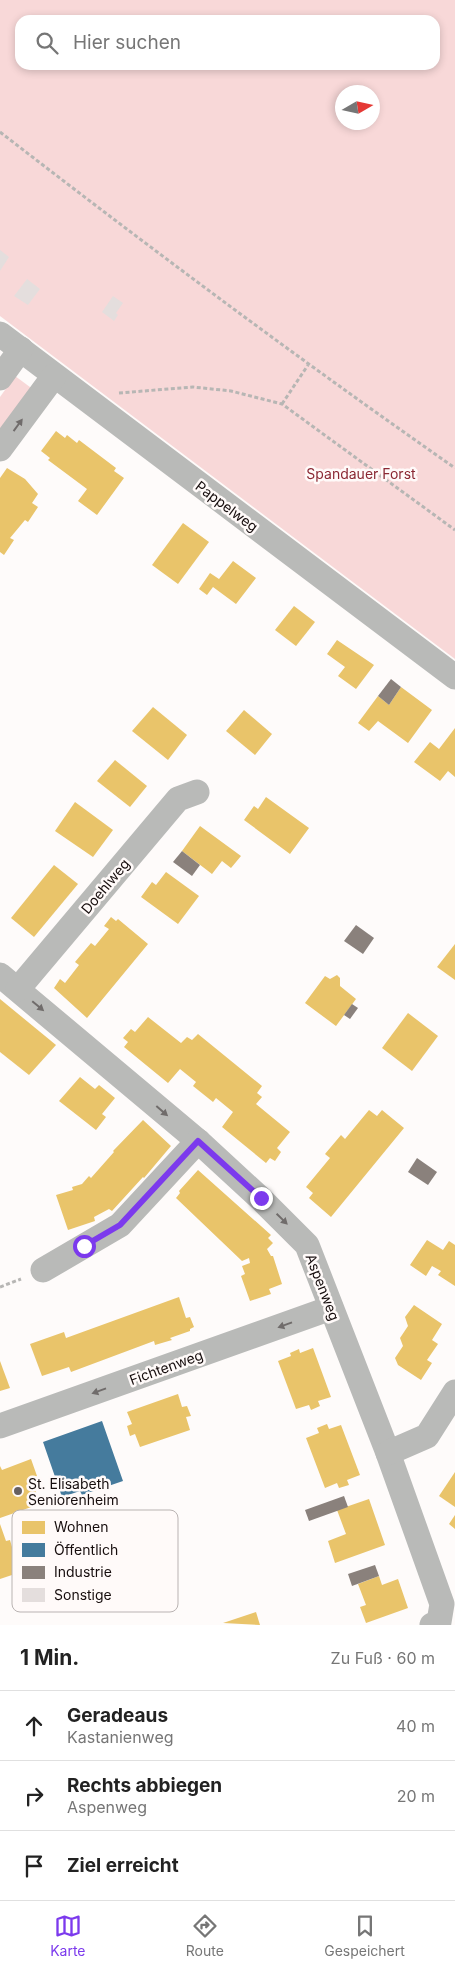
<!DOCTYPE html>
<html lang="de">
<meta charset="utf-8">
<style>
:root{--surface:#fff;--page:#f6f6f6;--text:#222;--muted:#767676;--line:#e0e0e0;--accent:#7c3aed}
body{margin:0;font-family:Inter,sans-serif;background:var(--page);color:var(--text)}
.compass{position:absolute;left:335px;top:85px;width:45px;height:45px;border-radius:50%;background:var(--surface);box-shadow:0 2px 8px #0003;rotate:81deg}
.stop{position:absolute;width:15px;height:15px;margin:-11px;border:4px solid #7c3aed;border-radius:50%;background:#fff}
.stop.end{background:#7c3aed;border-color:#fff;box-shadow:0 1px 5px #0008}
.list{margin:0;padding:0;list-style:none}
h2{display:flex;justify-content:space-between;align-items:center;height:65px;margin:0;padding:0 20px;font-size:21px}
h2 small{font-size:16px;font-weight:400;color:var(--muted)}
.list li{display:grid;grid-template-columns:32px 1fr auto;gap:15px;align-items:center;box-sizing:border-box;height:70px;padding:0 20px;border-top:1px solid var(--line)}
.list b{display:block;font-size:19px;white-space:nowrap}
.list p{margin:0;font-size:16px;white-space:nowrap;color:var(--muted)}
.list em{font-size:16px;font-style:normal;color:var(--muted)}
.icon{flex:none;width:28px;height:28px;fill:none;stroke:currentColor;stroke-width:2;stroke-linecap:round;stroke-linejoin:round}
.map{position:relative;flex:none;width:455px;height:1625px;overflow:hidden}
.search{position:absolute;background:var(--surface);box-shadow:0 2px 8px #0003;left:15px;right:15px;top:15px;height:55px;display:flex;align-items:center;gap:12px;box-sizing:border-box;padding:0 18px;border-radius:15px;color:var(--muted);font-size:19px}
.sheet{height:275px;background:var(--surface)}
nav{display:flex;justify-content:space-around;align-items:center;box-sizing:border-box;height:70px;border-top:1px solid var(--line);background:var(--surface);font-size:14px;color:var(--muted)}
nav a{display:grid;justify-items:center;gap:2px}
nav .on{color:var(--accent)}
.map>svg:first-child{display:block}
</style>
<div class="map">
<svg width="455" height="1625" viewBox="0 0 455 1625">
<rect width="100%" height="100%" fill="#fefbfa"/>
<g fill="#f8d8d8" fill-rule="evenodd">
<path d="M0,0H455V659L0,316ZM20,20H435V65H20ZM342,92H372V122H342Z"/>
<path d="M15,376L34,390L0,436V397Z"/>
</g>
<g fill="#e9c46a">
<path d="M56,431L65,438L67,435L77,443L79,440L116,468L114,471L124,478L97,515L78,501L87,489L48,460L50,458L41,451Z"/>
<path d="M7,468L25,479L38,494L32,503L38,507L28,522L25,520L10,538L14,540L4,555L0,552V478Z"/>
<path d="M183,523L209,542L178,584L152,565Z"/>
<path d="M233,561L256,578L236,604L213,587L207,595L199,589L210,573L219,579Z"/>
<path d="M294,606L315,622L296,646L275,630Z"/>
<path d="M337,640L374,665L356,689L338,676L345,667L327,654Z"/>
<path d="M401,687L432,710L408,743L378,721L369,731L358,723L378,696L389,705Z"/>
<path d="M153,707L187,735L168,760L132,731Z"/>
<path d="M244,710L272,734L255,755L226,731Z"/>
<path d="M455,728V777L448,771L440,781L414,762L430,742L439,749Z"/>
<path d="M115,760L147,786L130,807L97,781Z"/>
<path d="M266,797L309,828L290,854L244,820L254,806L258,809Z"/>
<path d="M75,802L113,830L93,857L55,831Z"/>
<path d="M200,826L241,856L231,868L222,861L212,874L182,851Z"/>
<path d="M54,865L78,884L34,937L11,918Z"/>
<path d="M166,872L199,896L178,924L141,897L152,882L156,885Z"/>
<path d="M111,917L116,921L118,919L148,944L87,1018L54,988L60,979L65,983L79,965L75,962L91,943L95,946L109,929L104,926Z"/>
<path d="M455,944V980L437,967Z"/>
<path d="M337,975L340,978V986L356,999L336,1026L305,1003L325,976L330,979Z"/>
<path d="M0,999L56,1045L29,1075L0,1052Z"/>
<path d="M408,1013L438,1036L412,1071L382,1048Z"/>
<path d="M148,1017L181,1043L187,1037L192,1040L198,1034L262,1086L257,1093L262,1097L256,1104L290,1132L277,1148L281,1152L275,1161L270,1158L266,1163L222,1127L233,1112L216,1098L213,1102L193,1086L196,1082L180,1069L168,1083L124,1047L128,1042L123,1038L131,1029L135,1032Z"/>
<path d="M80,1077L95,1089L99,1085L115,1098L102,1114L106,1117L96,1130L59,1101Z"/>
<path d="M369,1110L377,1116L382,1110L404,1128L331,1217L309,1198L313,1193L306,1187L330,1158L325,1154L341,1135L345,1139Z"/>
<path d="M143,1120L171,1146L144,1178L143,1177L112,1211L109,1209L94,1217L95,1221L68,1230L56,1195L73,1190L72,1187L82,1184L89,1176L91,1178L114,1152L113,1151Z"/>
<path d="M198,1170L271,1235L268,1238L273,1243L267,1249L271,1256H273L282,1284L269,1289L271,1294L250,1301L241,1276L245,1274L242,1266L250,1263L249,1258L242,1261L176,1198L180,1193L179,1191Z"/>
<path d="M427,1240L443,1250L449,1241L455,1245V1286L438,1275L441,1271L432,1266L426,1276L410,1265Z"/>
<path d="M179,1297L186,1318L190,1317L194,1327L190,1329V1331L170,1338L172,1340L155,1345L154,1341L71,1372L69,1367L42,1376L30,1344L64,1332L66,1338Z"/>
<path d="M414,1305L442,1324L432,1340L438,1344L427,1360L432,1363L421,1380L398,1365L395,1358L403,1346L400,1338L408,1326L405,1317Z"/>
<path d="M313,1348L331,1397L318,1401L320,1406L311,1410L309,1405L296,1409L278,1361L291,1356L290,1353L299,1349L300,1353Z"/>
<path d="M0,1361L10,1388L0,1391Z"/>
<path d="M178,1394L182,1407L187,1406L191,1416L186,1417L190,1430L140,1447L135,1434L130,1436L127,1426L132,1424L127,1412Z"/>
<path d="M327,1424L329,1429L341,1425L360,1475L347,1480L349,1485L339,1488L337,1483L325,1488L306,1438L319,1433L317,1428Z"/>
<path d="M31,1459L37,1476L31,1478L40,1504L0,1518V1466L2,1470Z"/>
<path d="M455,1472V1507L439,1496Z"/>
<path d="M369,1499L385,1545L335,1563L328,1541L346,1534L337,1510Z"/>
<path d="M455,1515V1529L449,1524Z"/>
<path d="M0,1524L6,1541L10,1540L14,1554H16L21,1572L0,1579Z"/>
<path d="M379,1576L382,1585L398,1579L408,1608L366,1623L360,1607L366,1605L358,1584Z"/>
<path d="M256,1612L260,1625L223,1623Z"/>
</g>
<path fill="#457b9d" d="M102,1421L123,1481L82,1495L80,1491L62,1497L43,1442Z"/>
<g fill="#8a817c">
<path d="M391,679L401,687L389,705L378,696Z"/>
<path d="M182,851L200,865L192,876L173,862Z"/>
<path d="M356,925L374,938L363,954L344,941Z"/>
<path d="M352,1004L358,1008L350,1019L344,1015Z"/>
<path d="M417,1158L437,1172L428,1185L408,1172Z"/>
<path d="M344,1496L348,1507L309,1521L305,1510Z"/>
<path d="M375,1565L379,1576L352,1586L348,1574Z"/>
</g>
<g fill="#e4dedd">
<path d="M0,250L9,257L0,271Z"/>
<path d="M27,279L40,289L28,305L14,296Z"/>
<path d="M113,296L123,303L116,313L118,315L114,321L102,312Z"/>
</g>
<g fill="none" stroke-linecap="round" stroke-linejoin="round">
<g stroke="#b7b6b4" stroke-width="3" stroke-dasharray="4 2.5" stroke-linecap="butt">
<path d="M0,132C150,248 300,360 455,468"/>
<path d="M119,393L193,387L231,391L282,404L455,530"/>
<path d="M282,404L308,365"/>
<path d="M0,1287L21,1279"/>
</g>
<g stroke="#b9bab8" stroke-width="25">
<path d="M0,334L455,677"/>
<path d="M0,378L21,349"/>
<path d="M0,449L54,376"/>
<path d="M0,975L198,1141L261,1199L307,1245L388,1453L442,1604L439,1622L432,1625"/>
<path d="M18,989L178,799L197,792"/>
<path d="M43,1270L120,1225L198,1141"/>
<path d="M0,1426L331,1308"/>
<path d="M388,1453L427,1436L455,1392"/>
</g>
</g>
<defs><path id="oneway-solid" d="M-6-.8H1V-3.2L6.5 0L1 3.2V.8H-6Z" transform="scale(1.25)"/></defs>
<g fill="#706c6b">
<use href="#oneway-solid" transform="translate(18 425) rotate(-54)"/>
<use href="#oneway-solid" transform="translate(38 1006) rotate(40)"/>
<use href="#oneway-solid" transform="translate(162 1111) rotate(41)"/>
<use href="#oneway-solid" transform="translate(282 1219) rotate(44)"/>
<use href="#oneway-solid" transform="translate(285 1325) rotate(160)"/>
<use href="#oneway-solid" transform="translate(99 1391) rotate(160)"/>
</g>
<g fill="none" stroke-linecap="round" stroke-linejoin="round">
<path stroke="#7c3aed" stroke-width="6" d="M84,1246L120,1225L198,1141L261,1198"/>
</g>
<circle fill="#676060" stroke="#fffaf9" stroke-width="2" cx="18" cy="1491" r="5"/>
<g text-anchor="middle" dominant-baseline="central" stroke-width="5" stroke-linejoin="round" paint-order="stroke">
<g font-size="14" fill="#8b2833" stroke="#fffaf9">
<text x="361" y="473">Spandauer Forst</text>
</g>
<g font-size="14" fill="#160d0d" stroke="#fffaf9">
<text transform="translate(227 506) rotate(37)">Pappelweg</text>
<text transform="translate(105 886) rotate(-50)">Doehlweg</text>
<text transform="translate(323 1287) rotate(69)">Aspenweg</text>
<text transform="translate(166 1367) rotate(-20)">Fichtenweg</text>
</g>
<g font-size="14" fill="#160d0d" stroke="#fffaf9" text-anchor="start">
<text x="28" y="1483">St. Elisabeth<tspan x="28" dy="16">Seniorenheim</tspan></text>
</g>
</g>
<rect x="12" y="1510" width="166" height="102" rx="8" fill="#fffaf9" stroke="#b9b3b2" stroke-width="1"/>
<rect x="22" y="1521" width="23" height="13" fill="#e9c46a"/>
<rect x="22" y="1543" width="23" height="14" fill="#457b9d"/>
<rect x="22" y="1566" width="23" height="13" fill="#8a817c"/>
<rect x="22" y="1588" width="23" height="14" fill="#e4dedd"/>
<g font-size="14" fill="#160d0d">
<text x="54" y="1532">Wohnen</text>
<text x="54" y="1555">Öffentlich</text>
<text x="54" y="1577">Industrie</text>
<text x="54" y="1600">Sonstige</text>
</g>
</svg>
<svg class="compass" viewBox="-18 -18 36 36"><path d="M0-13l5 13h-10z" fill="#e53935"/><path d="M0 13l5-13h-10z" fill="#767676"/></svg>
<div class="stop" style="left:84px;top:1246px"></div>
<div class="stop end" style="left:261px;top:1198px"></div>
<div class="search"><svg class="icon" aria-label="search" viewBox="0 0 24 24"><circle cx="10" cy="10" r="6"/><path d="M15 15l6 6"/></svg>Hier suchen</div>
</div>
<section class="sheet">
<h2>1 Min.<small>Zu Fuß · 60 m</small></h2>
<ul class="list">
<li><svg class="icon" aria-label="ahead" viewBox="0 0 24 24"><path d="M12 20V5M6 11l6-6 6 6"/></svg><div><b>Geradeaus</b><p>Kastanienweg</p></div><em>40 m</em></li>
<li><svg class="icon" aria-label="right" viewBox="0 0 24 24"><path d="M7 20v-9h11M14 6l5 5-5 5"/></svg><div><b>Rechts abbiegen</b><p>Aspenweg</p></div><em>20 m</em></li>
<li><svg class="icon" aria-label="arrive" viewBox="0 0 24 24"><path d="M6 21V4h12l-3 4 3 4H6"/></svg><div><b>Ziel erreicht</b></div></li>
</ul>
</section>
<nav>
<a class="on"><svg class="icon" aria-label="map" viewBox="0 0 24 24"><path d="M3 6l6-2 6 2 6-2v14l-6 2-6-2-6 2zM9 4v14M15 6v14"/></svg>Karte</a>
<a><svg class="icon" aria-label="directions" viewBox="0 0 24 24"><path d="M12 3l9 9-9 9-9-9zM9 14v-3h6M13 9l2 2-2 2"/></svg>Route</a>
<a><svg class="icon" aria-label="saved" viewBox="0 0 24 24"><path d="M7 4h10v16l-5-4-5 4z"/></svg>Gespeichert</a>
</nav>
